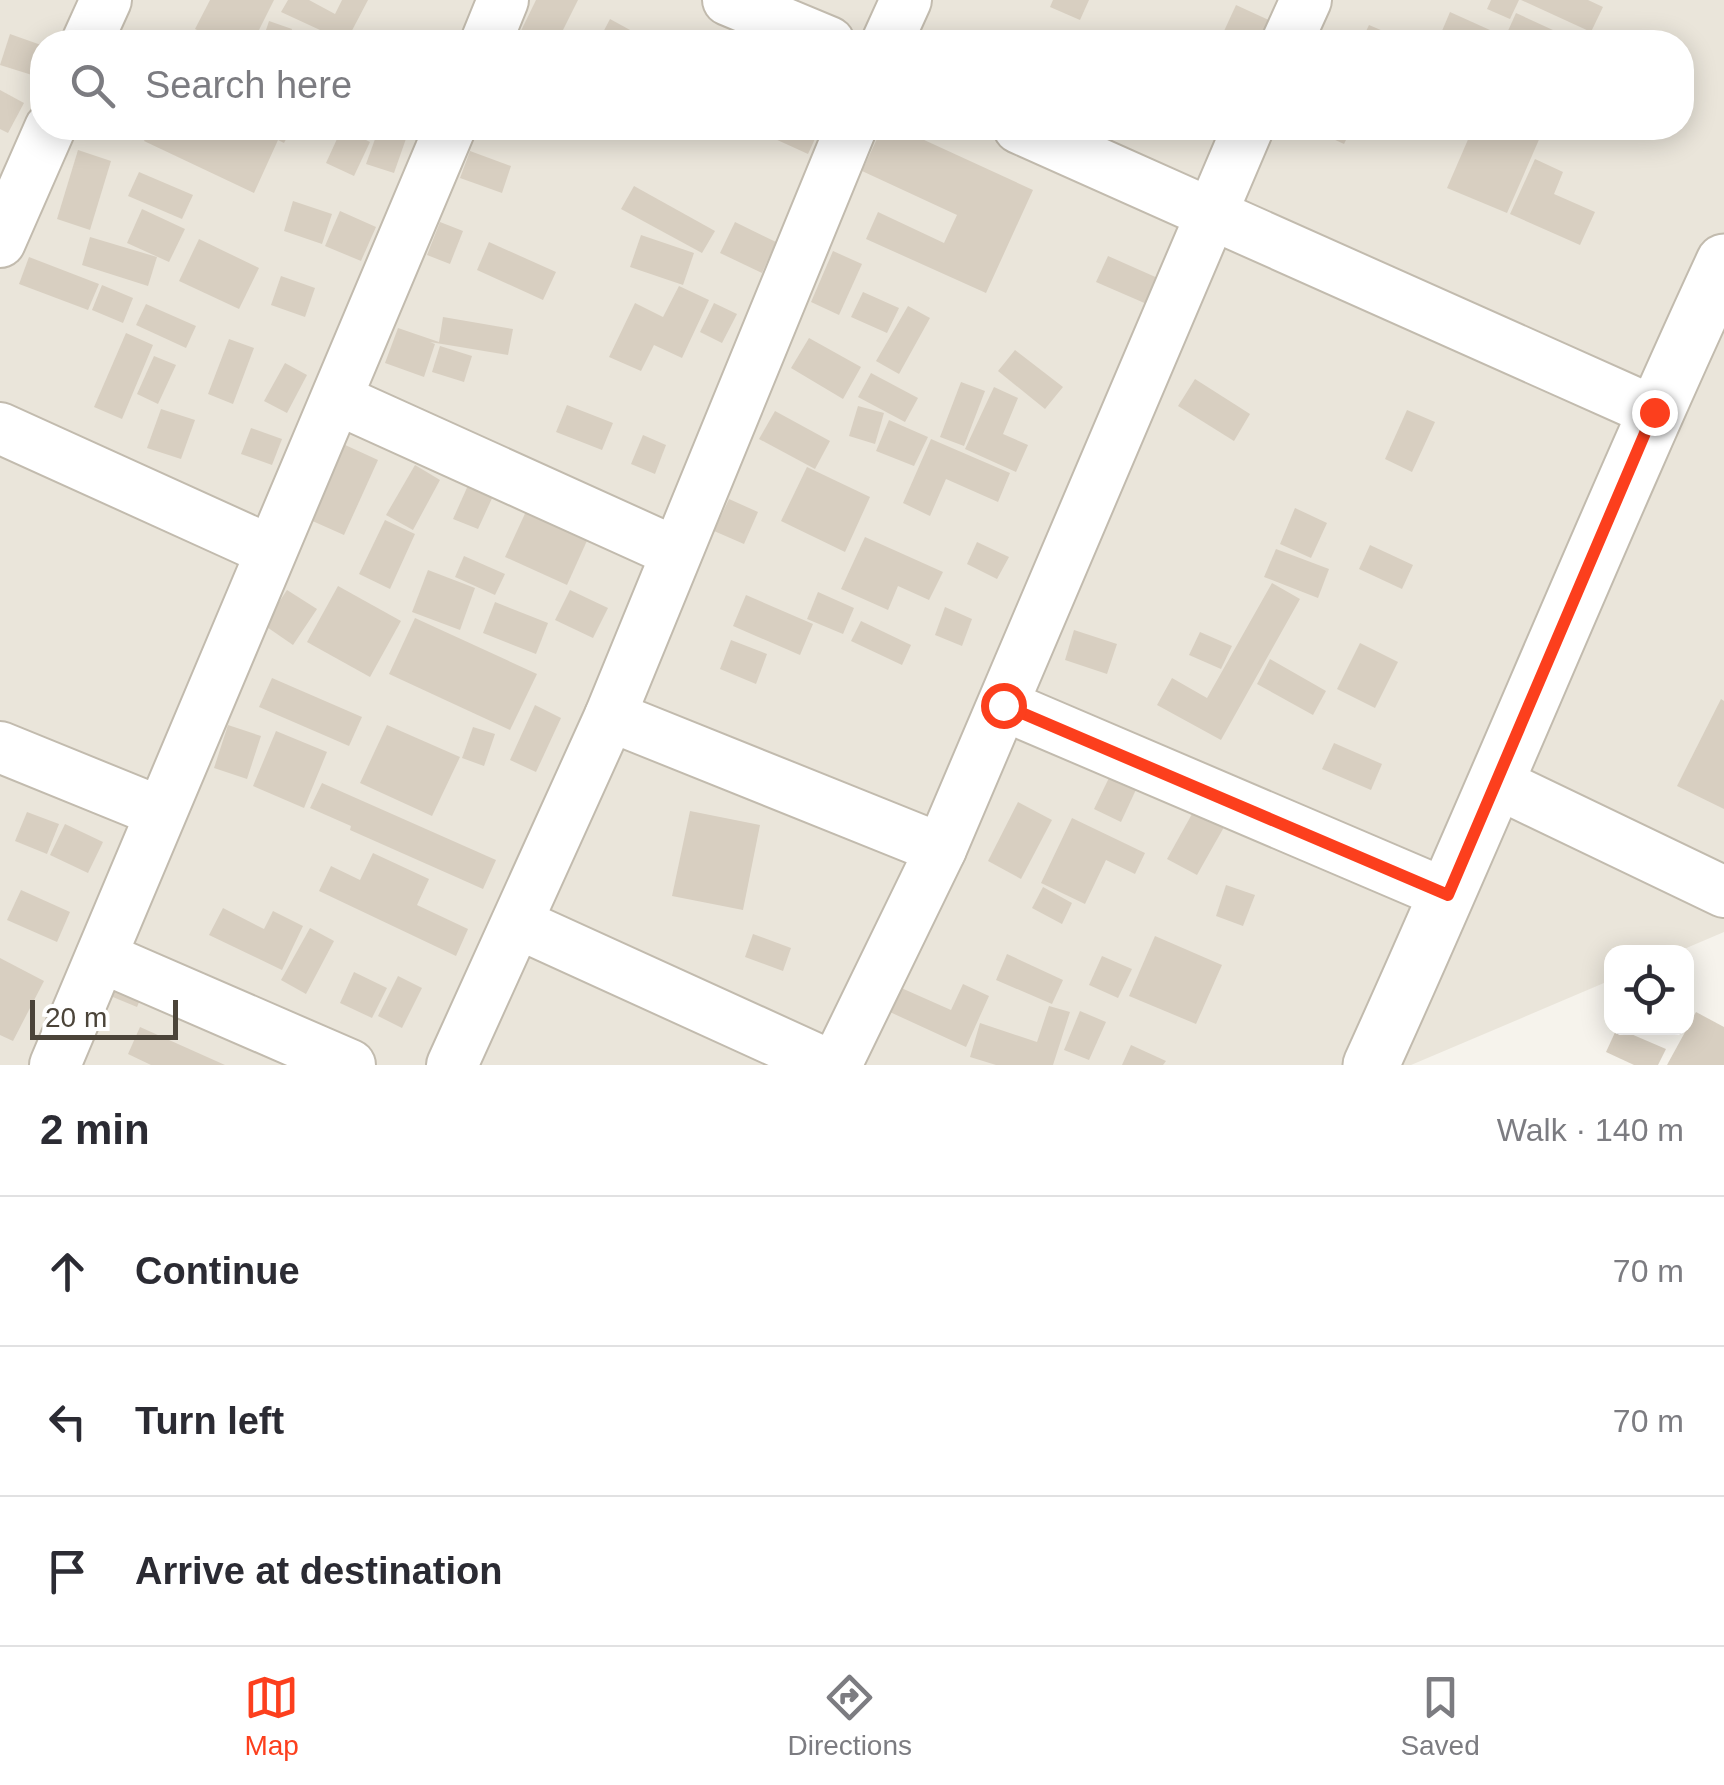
<!DOCTYPE html>
<meta charset="utf-8">
<style>
:root{--surface:#fff;--page:#f2f2f3;--text:#2b2b33;--muted:#7c7c81;--line:#e1e1e2;--accent:#fc3f1d}
body{margin:0;font-family:Helvetica,sans-serif;background:var(--page);color:var(--text)}
.controls{position:absolute;right:30px;bottom:30px;display:grid;overflow:hidden;border-radius:20px;box-shadow:0 5px 25px #0003}
.controls button{width:90px;height:90px;display:grid;place-items:center;padding:0;border:0;border-bottom:2px solid var(--line);background:var(--surface);color:var(--text);font:50px sans-serif}
.scale{position:absolute;left:30px;bottom:25px;width:148px;box-sizing:border-box;padding-left:10px;border:5px solid #4b4439;border-top:0;font-size:28px;line-height:35px;white-space:nowrap;color:#4b4439;-webkit-text-stroke:8px #fff;paint-order:stroke}
.stop{position:absolute;width:30px;height:30px;margin:-22px;border:8px solid #fc3f1d;border-radius:50%;background:#fff}
.stop.end{background:#fc3f1d;border-color:#fff;box-shadow:0 2px 10px #0008}
.list{margin:0;padding:0;list-style:none}
h2{display:flex;justify-content:space-between;align-items:center;height:130px;margin:0;padding:0 40px;font-size:42px}
h2 small{font-size:32px;font-weight:400;color:var(--muted)}
.list li{display:grid;grid-template-columns:65px 1fr auto;gap:30px;align-items:center;box-sizing:border-box;height:150px;padding:0 40px;border-top:2px solid var(--line)}
.list b{display:block;font-size:38px;white-space:nowrap}
.list em{font-size:32px;font-style:normal;color:var(--muted)}
.icon{flex:none;width:55px;height:55px;fill:none;stroke:currentColor;stroke-width:2;stroke-linecap:round;stroke-linejoin:round}
.map{position:relative;flex:none;width:1724px;height:1065px;overflow:hidden}
.search{position:absolute;background:var(--surface);box-shadow:0 5px 25px #0003;left:30px;right:30px;top:30px;height:110px;display:flex;align-items:center;gap:25px;box-sizing:border-box;padding:0 35px;border-radius:40px;color:var(--muted);font-size:38px}
.sheet{height:580px;background:var(--surface)}
nav{display:flex;justify-content:space-around;align-items:center;box-sizing:border-box;height:140px;border-top:2px solid var(--line);background:var(--surface);font-size:28px;color:var(--muted)}
nav a{display:grid;justify-items:center;gap:5px}
nav .on{color:var(--accent)}
.map>svg:first-child{display:block}
</style>
<div class="map">
<svg width="1724" height="1065" viewBox="0 0 1724 1065">
<rect width="100%" height="100%" fill="#f6f3ec"/>
<path fill="#eae5da" fill-rule="evenodd" d="M0,0H1724V932L1677,952H1612L1611,980L1411,1065H0ZM42,42H1682V128H42Z"/>
<g fill="#d8cfc1">
<path d="M210,0H274L253,42H222L195,29Z"/>
<path d="M288,0H309L335,14L342,0H368L346,42L281,12Z"/>
<path d="M536,0H578L557,42H524L517,39Z"/>
<path d="M1053,0H1089L1080,20L1050,7Z"/>
<path d="M1491,0H1519L1510,19L1487,9Z"/>
<path d="M1521,0H1588L1603,7L1591,32Z"/>
<path d="M1236,5L1275,23L1266,42H1219Z"/>
<path d="M1450,12L1501,35L1497,42H1448L1439,38Z"/>
<path d="M1516,13L1579,42H1503Z"/>
<path d="M610,19L652,42H598Z"/>
<path d="M269,21L292,29L288,42H262Z"/>
<path d="M1369,25L1409,42H1361Z"/>
<path d="M10,34L41,45L32,75L0,65Z"/>
<path d="M0,90L24,103L8,133L0,129Z"/>
<path d="M150,128H198L217,136L221,128H292L284,143L278,140L254,193L144,141Z"/>
<path d="M342,128L370,142L354,176L326,163Z"/>
<path d="M379,128H391L408,133L394,173L366,164Z"/>
<path d="M751,128H820L808,154Z"/>
<path d="M882,128H898L1033,190L986,293L866,239L878,212L944,243L957,215L862,171Z"/>
<path d="M1309,128H1352L1344,144Z"/>
<path d="M1473,128H1526L1541,135L1507,213L1447,188Z"/>
<path d="M78,150L111,161L90,230L57,219Z"/>
<path d="M470,151L511,166L502,193L460,178Z"/>
<path d="M1535,159L1563,172L1554,194L1595,212L1580,245L1510,214Z"/>
<path d="M139,172L193,195L182,219L128,196Z"/>
<path d="M634,186L715,231L702,253L621,209Z"/>
<path d="M293,201L332,214L322,244L284,231Z"/>
<path d="M142,209L185,229L169,262L127,243Z"/>
<path d="M340,211L376,227L361,261L325,246Z"/>
<path d="M440,222L463,231L450,264L427,255Z"/>
<path d="M735,222L776,242L762,273L720,253Z"/>
<path d="M641,235L694,253L683,285L630,267Z"/>
<path d="M90,237L157,257L148,286L82,265Z"/>
<path d="M199,239L259,268L239,309L179,281Z"/>
<path d="M489,242L556,272L543,300L477,270Z"/>
<path d="M833,251L862,264L839,315L811,302Z"/>
<path d="M1108,256L1160,279L1149,305L1096,282Z"/>
<path d="M29,257L99,284L88,310L19,284Z"/>
<path d="M281,276L315,288L305,317L271,305Z"/>
<path d="M102,285L133,298L123,323L92,310Z"/>
<path d="M679,286L709,300L682,358L654,345L641,371L609,357L635,303L663,317Z"/>
<path d="M863,292L899,308L887,333L851,317Z"/>
<path d="M714,303L737,314L722,343L700,332Z"/>
<path d="M146,304L196,326L186,348L136,325Z"/>
<path d="M908,306L930,318L899,374L876,361Z"/>
<path d="M443,317L513,329L508,355L430,342L435,344L424,377L385,363L398,328L439,342Z"/>
<path d="M126,333L153,345L122,419L94,407Z"/>
<path d="M809,338L861,367L843,399L791,368Z"/>
<path d="M229,339L254,348L233,404L208,394Z"/>
<path d="M440,346L472,356L464,382L432,372Z"/>
<path d="M1015,350L1063,387L1045,409L998,371Z"/>
<path d="M154,356L176,365L158,404L137,394Z"/>
<path d="M285,363L307,375L287,413L264,401Z"/>
<path d="M871,373L918,398L905,422L858,397Z"/>
<path d="M1195,379L1250,414L1234,441L1178,406Z"/>
<path d="M961,382L985,391L964,446L940,437Z"/>
<path d="M994,387L1018,398L1003,434L1028,445L1016,472L965,449Z"/>
<path d="M567,405L613,423L602,450L556,432Z"/>
<path d="M858,406L884,413L875,444L849,436Z"/>
<path d="M161,409L195,420L181,459L147,448Z"/>
<path d="M1407,410L1435,422L1412,472L1385,459Z"/>
<path d="M775,411L830,441L815,469L759,439Z"/>
<path d="M889,420L928,437L914,466L876,451Z"/>
<path d="M251,428L282,439L272,465L241,454Z"/>
<path d="M643,435L666,445L655,474L631,464Z"/>
<path d="M931,439L1010,473L998,502L946,479L930,516L903,503Z"/>
<path d="M343,444L378,460L344,535L308,519Z"/>
<path d="M415,465L440,480L413,530L386,515Z"/>
<path d="M807,467L870,497L845,552L781,521Z"/>
<path d="M474,472L499,483L478,529L453,519Z"/>
<path d="M534,494L595,523L567,585L505,557Z"/>
<path d="M729,499L758,512L744,544L714,531Z"/>
<path d="M1295,508L1327,523L1311,558L1280,544Z"/>
<path d="M385,520L415,534L390,589L359,574Z"/>
<path d="M865,537L943,572L929,600L898,586L888,610L841,589Z"/>
<path d="M977,542L1009,557L997,579L967,564Z"/>
<path d="M1370,545L1413,565L1402,589L1359,569Z"/>
<path d="M1276,549L1329,569L1318,598L1264,577Z"/>
<path d="M464,556L505,574L495,595L455,577Z"/>
<path d="M428,570L475,588L460,630L412,612Z"/>
<path d="M1272,583L1300,599L1221,740L1157,705L1172,678L1207,698Z"/>
<path d="M338,586L401,621L370,677L307,642Z"/>
<path d="M287,590L317,609L293,645L264,625Z"/>
<path d="M570,590L608,608L593,638L555,620Z"/>
<path d="M818,592L854,608L843,634L807,619Z"/>
<path d="M746,595L813,624L800,655L733,626Z"/>
<path d="M495,602L548,623L536,654L483,633Z"/>
<path d="M945,607L972,619L962,646L935,635Z"/>
<path d="M415,618L537,674L510,730L389,674Z"/>
<path d="M861,621L911,645L902,665L851,641Z"/>
<path d="M1074,630L1117,644L1107,674L1065,660Z"/>
<path d="M1200,632L1232,646L1221,669L1189,655Z"/>
<path d="M731,640L767,654L756,684L720,669Z"/>
<path d="M1360,643L1398,662L1375,708L1337,689Z"/>
<path d="M1270,659L1326,691L1313,715L1257,684Z"/>
<path d="M272,678L362,717L349,746L259,707Z"/>
<path d="M1721,699L1724,701V809L1677,786Z"/>
<path d="M535,705L561,718L536,772L510,760Z"/>
<path d="M228,725L261,736L247,779L214,768Z"/>
<path d="M387,725L460,757L432,816L360,783Z"/>
<path d="M473,727L495,734L484,766L462,758Z"/>
<path d="M276,731L327,752L304,808L253,786Z"/>
<path d="M1334,743L1382,764L1371,790L1322,769Z"/>
<path d="M1120,755L1146,768L1121,822L1094,809Z"/>
<path d="M322,783L496,860L483,889L350,830L351,826L310,808Z"/>
<path d="M1207,787L1237,804L1197,875L1167,859Z"/>
<path d="M1018,802L1052,820L1021,879L988,861Z"/>
<path d="M690,811L760,825L743,910L672,896Z"/>
<path d="M27,812L59,824L47,854L15,841Z"/>
<path d="M1072,818L1145,853L1135,874L1106,860L1085,904L1041,883Z"/>
<path d="M65,824L103,842L88,873L50,855Z"/>
<path d="M373,853L429,879L417,905L468,929L456,956L319,891L331,866L360,880Z"/>
<path d="M1226,885L1255,895L1243,926L1216,916Z"/>
<path d="M1043,887L1072,903L1062,924L1032,908Z"/>
<path d="M21,890L70,912L57,942L7,920Z"/>
<path d="M223,908L264,929L273,911L303,926L282,970L209,935Z"/>
<path d="M310,928L334,941L306,994L281,980Z"/>
<path d="M753,934L791,948L783,971L745,957Z"/>
<path d="M1155,936L1222,965L1196,1024L1129,996Z"/>
<path d="M1007,954L1063,980L1052,1004L996,980Z"/>
<path d="M1102,956L1132,969L1118,998L1089,985Z"/>
<path d="M0,958L44,981L13,1041L0,1035Z"/>
<path d="M119,967L148,980L137,1007L108,995Z"/>
<path d="M354,972L387,988L372,1018L340,1003Z"/>
<path d="M398,976L422,988L402,1028L378,1016Z"/>
<path d="M890,983L951,1010L963,984L989,996L966,1047L879,1007Z"/>
<path d="M1049,1006L1070,1012L1053,1065H996L970,1057L980,1023L1037,1042Z"/>
<path d="M1080,1011L1106,1022L1089,1060L1064,1050Z"/>
<path d="M1696,1012L1724,1027V1065H1667Z"/>
<path d="M140,1027L225,1065H151L128,1054Z"/>
<path d="M1617,1028L1666,1049L1658,1065H1634L1606,1052Z"/>
<path d="M1131,1045L1166,1061L1163,1065H1122Z"/>
</g>
<g fill="none" stroke-linecap="round" stroke-linejoin="round">
<g stroke="#c2bbae" stroke-width="54">
<g id="minor">
<path d="M728,0L829,42"/>
<path d="M87,42L106,0"/>
<path d="M486,42L503,0"/>
<path d="M887,42L906,0"/>
<path d="M1287,42L1306,0"/>
<path d="M1019,128L1655,412"/>
<path d="M0,242L50,128"/>
<path d="M337,399L675,552"/>
<path d="M0,428L271,551"/>
<path d="M1003,705L1448,895"/>
<path d="M610,716L941,849"/>
<path d="M0,747L160,812"/>
<path d="M1497,783L1724,892"/>
<path d="M517,923L829,1065"/>
<path d="M101,957L350,1065"/>
<path d="M55,1065L450,128"/>
<path d="M452,1065L610,716L851,128"/>
<path d="M836,1065L941,849L1248,128"/>
</g>
</g>
<g stroke="#c2bbae" stroke-width="59">
<path id="tertiary" d="M1371,1065C1492,799 1601,528 1724,262"/>
</g>
<use href="#minor" stroke="#fff" stroke-width="50"/>
<use href="#tertiary" stroke="#fff" stroke-width="55"/>
</g>
<g fill="none" stroke-linecap="round" stroke-linejoin="round">
<path stroke="#fc3f1d" stroke-width="12" d="M1003,705L1448,895L1654,412"/>
</g>
</svg>
<div class="controls">
<button><svg class="icon" aria-label="locate" viewBox="0 0 24 24"><circle cx="12" cy="12" r="6"/><path d="M12 2v4M12 18v4M2 12h4M18 12h4"/></svg></button>
</div>
<div class="scale">20 m</div>
<div class="stop" style="left:1003px;top:705px"></div>
<div class="stop end" style="left:1654px;top:412px"></div>
<div class="search"><svg class="icon" aria-label="search" viewBox="0 0 24 24"><circle cx="10" cy="10" r="6"/><path d="M15 15l6 6"/></svg>Search here</div>
</div>
<section class="sheet">
<h2>2 min<small>Walk · 140 m</small></h2>
<ul class="list">
<li><svg class="icon" aria-label="ahead" viewBox="0 0 24 24"><path d="M12 20V5M6 11l6-6 6 6"/></svg><div><b>Continue</b></div><em>70 m</em></li>
<li><svg class="icon" aria-label="left" viewBox="0 0 24 24"><path d="M17 20v-9H6M10 6l-5 5 5 5"/></svg><div><b>Turn left</b></div><em>70 m</em></li>
<li><svg class="icon" aria-label="arrive" viewBox="0 0 24 24"><path d="M6 21V4h12l-3 4 3 4H6"/></svg><div><b>Arrive at destination</b></div></li>
</ul>
</section>
<nav>
<a class="on"><svg class="icon" aria-label="map" viewBox="0 0 24 24"><path d="M3 6l6-2 6 2 6-2v14l-6 2-6-2-6 2zM9 4v14M15 6v14"/></svg>Map</a>
<a><svg class="icon" aria-label="directions" viewBox="0 0 24 24"><path d="M12 3l9 9-9 9-9-9zM9 14v-3h6M13 9l2 2-2 2"/></svg>Directions</a>
<a><svg class="icon" aria-label="saved" viewBox="0 0 24 24"><path d="M7 4h10v16l-5-4-5 4z"/></svg>Saved</a>
</nav>
